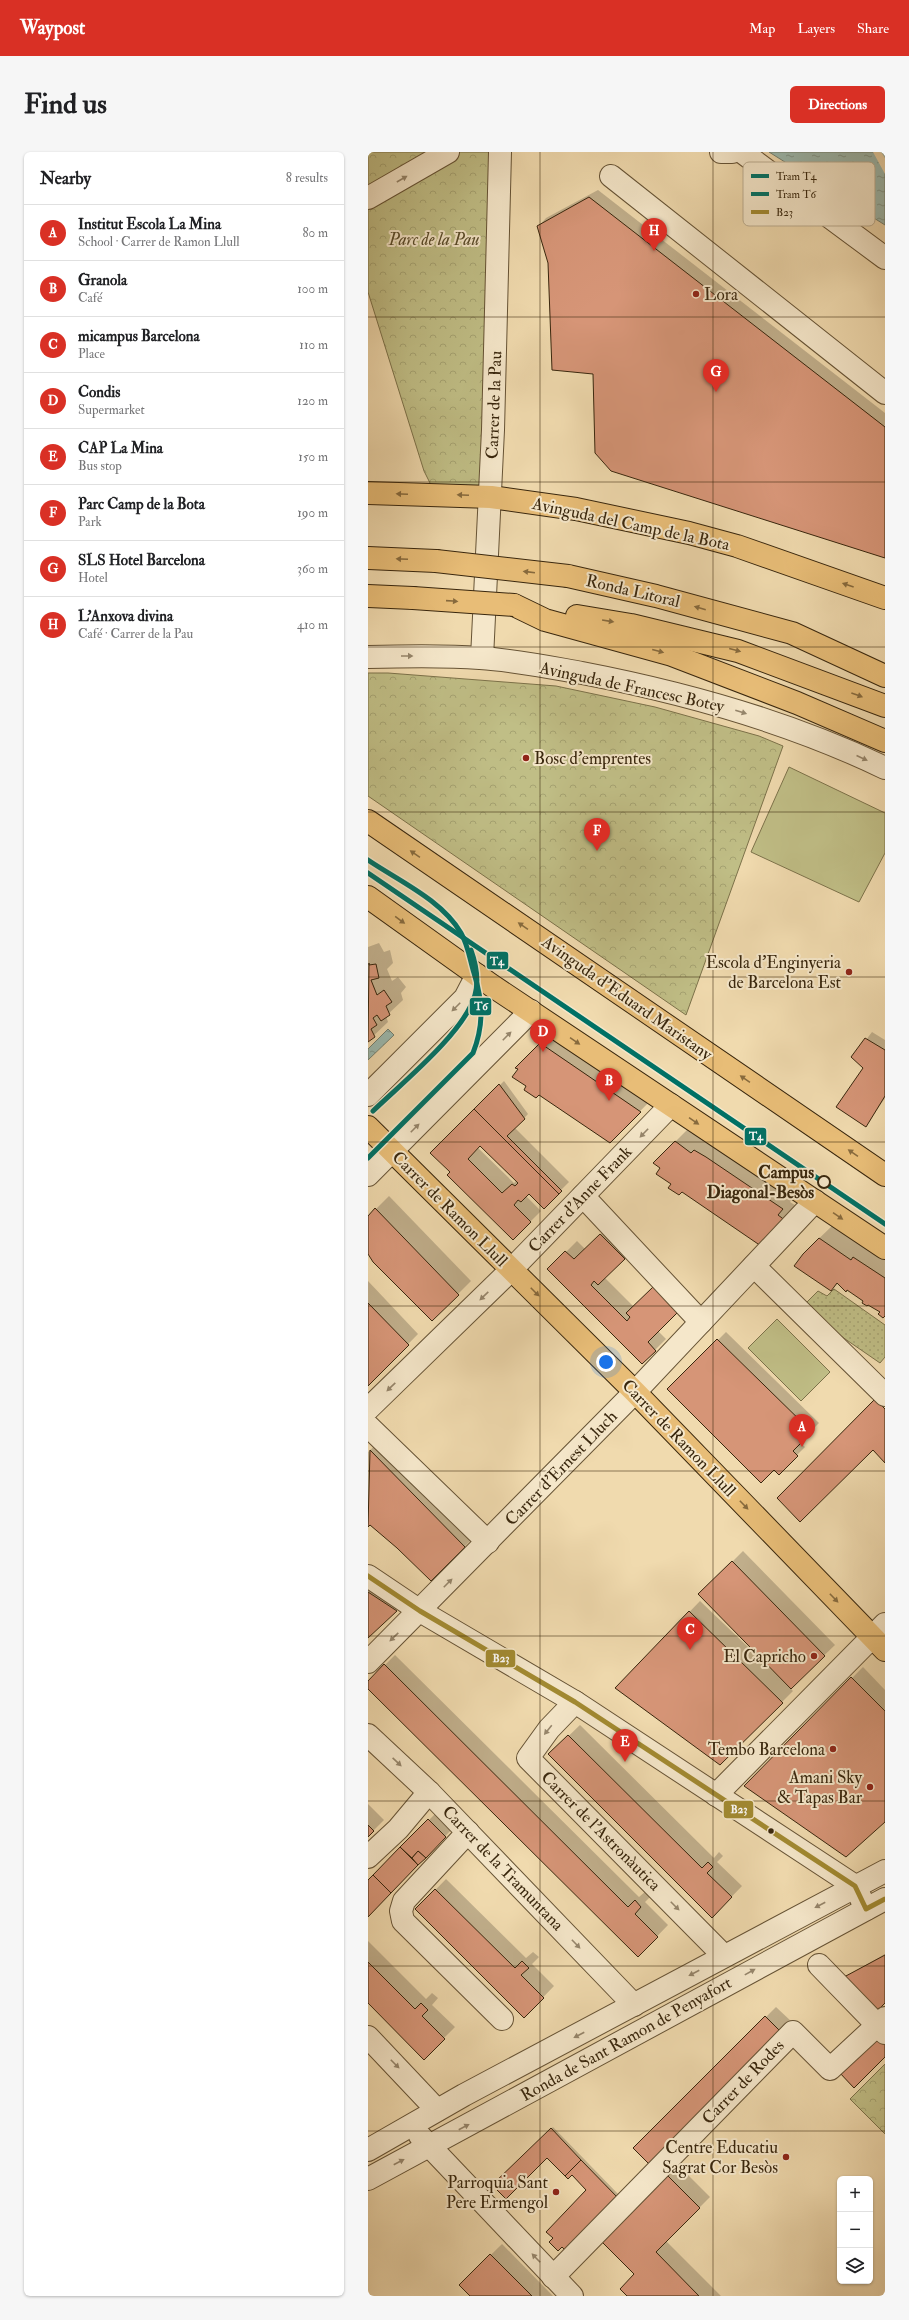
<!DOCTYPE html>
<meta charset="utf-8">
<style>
:root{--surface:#fff;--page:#f6f6f6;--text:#202124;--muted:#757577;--line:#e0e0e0;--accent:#d93025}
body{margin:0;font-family:"IM FELL Double Pica",serif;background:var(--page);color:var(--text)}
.controls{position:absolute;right:12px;bottom:12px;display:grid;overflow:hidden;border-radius:6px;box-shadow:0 1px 3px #0004}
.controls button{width:36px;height:36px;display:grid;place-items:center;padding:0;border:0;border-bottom:1px solid var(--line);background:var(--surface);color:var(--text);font:20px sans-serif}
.you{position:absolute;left:238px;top:1210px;width:14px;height:14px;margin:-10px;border:3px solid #fff;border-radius:50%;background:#1a73e8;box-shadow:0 0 0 6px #1a73e833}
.badge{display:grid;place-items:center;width:26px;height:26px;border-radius:50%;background:var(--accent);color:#fff;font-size:13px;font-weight:700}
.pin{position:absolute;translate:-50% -33px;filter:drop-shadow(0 1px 2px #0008)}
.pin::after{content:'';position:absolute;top:21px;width:14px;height:12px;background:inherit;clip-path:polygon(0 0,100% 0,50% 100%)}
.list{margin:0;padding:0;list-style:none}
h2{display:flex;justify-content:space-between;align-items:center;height:52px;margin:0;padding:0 16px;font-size:17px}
h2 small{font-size:13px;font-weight:400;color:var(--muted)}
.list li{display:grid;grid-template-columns:26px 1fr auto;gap:12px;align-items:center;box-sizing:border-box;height:56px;padding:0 16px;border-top:1px solid var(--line)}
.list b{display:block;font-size:15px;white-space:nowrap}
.list p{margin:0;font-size:13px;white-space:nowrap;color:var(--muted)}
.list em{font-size:13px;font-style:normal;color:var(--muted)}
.icon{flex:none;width:22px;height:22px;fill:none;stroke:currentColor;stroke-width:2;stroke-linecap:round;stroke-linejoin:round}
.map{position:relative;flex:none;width:517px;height:2144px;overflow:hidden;border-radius:6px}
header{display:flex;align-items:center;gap:24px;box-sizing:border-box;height:56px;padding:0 20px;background:var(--accent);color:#fff}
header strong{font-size:19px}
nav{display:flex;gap:22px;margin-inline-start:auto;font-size:14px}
.intro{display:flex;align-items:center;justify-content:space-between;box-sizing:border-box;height:96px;padding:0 24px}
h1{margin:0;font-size:28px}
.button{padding:10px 18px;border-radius:6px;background:var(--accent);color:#fff;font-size:14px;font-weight:700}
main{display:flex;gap:24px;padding:0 24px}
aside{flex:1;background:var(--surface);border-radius:6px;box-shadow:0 1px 3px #0004}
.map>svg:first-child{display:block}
</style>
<header>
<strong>Waypost</strong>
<nav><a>Map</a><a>Layers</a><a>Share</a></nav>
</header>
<div class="intro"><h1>Find us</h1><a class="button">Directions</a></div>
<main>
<aside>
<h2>Nearby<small>8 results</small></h2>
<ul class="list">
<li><span class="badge">A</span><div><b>Institut Escola La Mina</b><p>School · Carrer de Ramon Llull</p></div><em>80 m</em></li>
<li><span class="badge">B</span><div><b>Granola</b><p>Café</p></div><em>100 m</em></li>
<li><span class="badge">C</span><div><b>micampus Barcelona</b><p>Place</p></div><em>110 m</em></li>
<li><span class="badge">D</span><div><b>Condis</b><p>Supermarket</p></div><em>120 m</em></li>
<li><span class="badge">E</span><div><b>CAP La Mina</b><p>Bus stop</p></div><em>150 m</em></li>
<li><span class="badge">F</span><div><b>Parc Camp de la Bota</b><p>Park</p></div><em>190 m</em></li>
<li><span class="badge">G</span><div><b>SLS Hotel Barcelona</b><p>Hotel</p></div><em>360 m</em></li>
<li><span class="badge">H</span><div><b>L'Anxova divina</b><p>Café · Carrer de la Pau</p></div><em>410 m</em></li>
</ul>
</aside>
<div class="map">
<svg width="517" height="2144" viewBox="0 0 517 2144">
<defs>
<pattern id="forest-crowns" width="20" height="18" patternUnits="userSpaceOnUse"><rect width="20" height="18" fill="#c0be86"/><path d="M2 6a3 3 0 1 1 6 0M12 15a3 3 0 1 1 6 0" fill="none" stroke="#a6a372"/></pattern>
<pattern id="garden-dots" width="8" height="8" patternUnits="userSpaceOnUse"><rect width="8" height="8" fill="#c0be86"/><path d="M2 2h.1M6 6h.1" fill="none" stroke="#a6a372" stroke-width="1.8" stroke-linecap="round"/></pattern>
<pattern id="water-ripples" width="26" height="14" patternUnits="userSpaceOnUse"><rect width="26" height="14" fill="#9bbab0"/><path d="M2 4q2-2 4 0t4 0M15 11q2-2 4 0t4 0" fill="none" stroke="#7f978e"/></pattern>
</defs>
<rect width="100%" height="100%" fill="#f0daae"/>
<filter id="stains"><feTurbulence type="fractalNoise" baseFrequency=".005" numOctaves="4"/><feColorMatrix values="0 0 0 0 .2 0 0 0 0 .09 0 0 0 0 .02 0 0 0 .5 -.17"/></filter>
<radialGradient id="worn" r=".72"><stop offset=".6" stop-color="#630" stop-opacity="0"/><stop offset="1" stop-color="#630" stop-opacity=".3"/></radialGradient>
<g fill="url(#forest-crowns)" stroke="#7c724a">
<path d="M0,0H132L123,345L68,343L56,319L0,140Z"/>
<path d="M0,521H20L188,534L287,555L391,584L415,594L318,863L0,644Z"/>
<path d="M517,1912V1982L482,1947Z"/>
</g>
<path fill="url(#garden-dots)" stroke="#7c724a" d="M466,1137L517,1173V1205L512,1211L467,1180L438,1151L450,1139L459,1144Z"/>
<g fill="#c0be86" stroke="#7c724a">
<path d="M421,615L517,661V701L491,750L383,700Z"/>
<path d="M409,1167L462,1220L433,1249L380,1196Z"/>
</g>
<g fill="url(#water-ripples)" stroke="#737f6f">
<path d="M401,0H517V73Z"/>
<path d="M20,877L26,883L0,908V897Z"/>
</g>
<path fill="#f0daae" d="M505,0H513L517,6V22Z"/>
<g fill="#0003" fill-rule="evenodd">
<path d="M230,38L517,261V405L226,221L181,111L170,75L178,66Z"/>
<path d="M11,791L16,800L22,798L25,811L19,817L24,829L30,825L38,835L33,841L35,848L18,864L20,870L0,889V795Z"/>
<path d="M185,879L284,947L242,990L160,934L149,915Z"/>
<path d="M504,880L517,888V946L498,974L496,915L485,905Z"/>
<path d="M136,929L160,962L147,976L201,1030L176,1055L161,1041L158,1044L173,1059L145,1087L64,1001ZM112,992L149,1028L146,1031L109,995Z"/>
<path d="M320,977L427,1043L422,1050L430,1055L393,1093L304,1032L293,1016L286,1011Z"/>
<path d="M21,1044L103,1129L64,1168L0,1101V1065Z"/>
<path d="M243,1072L267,1096L237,1126L266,1155L296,1125L290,1179L298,1187L274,1211L181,1117L209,1089L217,1097Z"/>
<path d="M465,1073L517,1103V1163L470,1131L463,1138L435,1102Z"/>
<path d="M0,1129L50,1182L0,1233Z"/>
<path d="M358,1180L451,1271L432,1290L437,1295L419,1313L301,1237Z"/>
<path d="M13,1288L107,1384L63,1428L30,1395L2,1372L0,1373V1300Z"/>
<path d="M375,1399L467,1493L422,1536L425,1539L352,1612L248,1536L332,1449L405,1519L406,1518L332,1442Z"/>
<path d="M0,1430L34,1452L0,1485Z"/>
<path d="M27,1503L271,1745L278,1739L283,1744L277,1750L300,1773L270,1804L0,1536V1530Z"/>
<path d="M495,1515L517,1538V1668L377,1634Z"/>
<path d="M212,1573L346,1706L351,1700L355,1704L349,1710L374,1734L344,1765L182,1602Z"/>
<path d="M0,1652L16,1668L0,1684Z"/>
<path d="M72,1657L88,1673L0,1764V1729Z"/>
<path d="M78,1727L158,1806L165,1800L171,1805L164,1812L186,1834L156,1865L49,1757Z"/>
<path d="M0,1789L58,1847L64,1841L70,1846L64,1853L87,1875L56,1906L0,1850Z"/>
<path d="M517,1802V1850L477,1825Z"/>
<path d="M408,1855L425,1871L267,1996Z"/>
<path d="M185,1975L252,2044L199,2099L220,2038L204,2022L179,2005L125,2033Z"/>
<path d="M311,2014L342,2045L298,2089L353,2144H260L267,2122L235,2090Z"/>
<path d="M134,2092L185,2144H103L92,2133Z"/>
</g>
<g fill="#d69577" stroke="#38260d" fill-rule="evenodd">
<path d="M221,45L517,275V406L243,319L227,301L225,222L184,218L180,111L169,74Z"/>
<path d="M1,811V813L8,812L11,826L3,828L9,843L16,838L24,850L18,854L22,863L13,869L9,863L5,866L9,873L3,877L7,885L0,890Z"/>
<path d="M497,886L517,898V944L498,975L468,955L495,916L483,905Z"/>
<path d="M172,891L273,960L242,991L171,943L168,946L156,938L158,934L144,925L150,917L147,916Z"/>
<path d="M131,932L157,967L139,984L194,1039L191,1042L106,957Z"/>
<path d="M106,957L191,1042L176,1057L161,1042L153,1050L150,1048L146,1053L163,1070L145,1088L79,1023L82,1020L62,1001ZM112,994L150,1031L147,1034L144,1032L134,1041L100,1007Z"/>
<path d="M307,989L323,1001L326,998L338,1005L415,1057L410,1063L418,1069L393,1094L314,1040L311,1043L300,1036L303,1032L288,1022L292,1016L285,1011Z"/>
<path d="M7,1056L91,1143L64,1169L5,1110L0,1102V1064Z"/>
<path d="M232,1082L257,1107L230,1133L226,1129L223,1133L259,1169L262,1165L258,1161L285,1135L310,1160L280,1190L288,1199L274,1212L179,1117L197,1099L206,1107Z"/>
<path d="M451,1086L483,1108L485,1105L517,1126V1164L515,1166L510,1162L512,1160L500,1153L499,1154L494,1151L495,1149L479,1138L478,1140L469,1131L463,1139L426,1114L435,1102Z"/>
<path d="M0,1151L41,1193L0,1234Z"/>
<path d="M349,1187L444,1280L425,1299L430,1304L411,1323L406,1318L393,1331L299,1237Z"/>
<path d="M507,1247L517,1257V1311L505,1298L432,1370L409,1346Z"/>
<path d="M2,1298L97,1395L63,1429L29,1396L2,1373L0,1375Z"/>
<path d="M364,1409L457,1504L423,1537L330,1442Z"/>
<path d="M0,1440L29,1459L0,1486Z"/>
<path d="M321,1459L415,1551L352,1613L247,1536Z"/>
<path d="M16,1512L260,1755L267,1748L273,1755L267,1762L290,1785L270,1805L0,1537V1529Z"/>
<path d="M483,1525L517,1559V1670L478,1705L376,1634Z"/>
<path d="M200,1583L334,1716L340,1710L345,1715L339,1721L364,1745L344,1766L180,1602Z"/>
<path d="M60,1667L78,1685L58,1706L50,1699L44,1706L32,1695Z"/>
<path d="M0,1673L6,1679L0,1685Z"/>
<path d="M32,1695L50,1713L23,1741L5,1723Z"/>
<path d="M50,1699L58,1706L50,1713L44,1706Z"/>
<path d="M5,1723L23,1741L0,1765V1728Z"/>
<path d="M67,1737L147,1816L154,1809L161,1816L153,1823L176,1846L156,1866L47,1757Z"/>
<path d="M517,1803V1851L510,1858L476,1825Z"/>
<path d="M0,1810L47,1857L53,1851L60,1858L54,1864L77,1887L56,1908L0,1851Z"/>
<path d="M397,1864L415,1882L283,2014L265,1996Z"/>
<path d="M512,1879L517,1884V1905L486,1936L471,1920Z"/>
<path d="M183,1976L213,2008L197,2024L179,2006L138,2047L124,2033Z"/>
<path d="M213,2008L251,2047L199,2100L194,2095L190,2099L181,2090L185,2086L178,2080L218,2038L204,2023L200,2027L197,2024Z"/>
<path d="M300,2024L332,2056L288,2100L331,2144H259L252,2137L266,2122L234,2090Z"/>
<path d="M122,2102L164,2144H102L91,2133Z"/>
</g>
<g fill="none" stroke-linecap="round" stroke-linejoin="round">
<g stroke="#665335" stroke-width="24">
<g id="minor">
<path d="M353,0H364"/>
<path d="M374,0L517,106"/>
<path d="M243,24L517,241"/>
<path d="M0,46L80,0"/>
<path d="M0,505C37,504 75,503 112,506C146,508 180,515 214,521C318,541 422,570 517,616"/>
<path d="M114,506L125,278L132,0"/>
<path d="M0,943L97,846L109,823"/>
<path d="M0,1023L163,859"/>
<path d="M215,1044L333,1170"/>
<path d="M386,1114L517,1243"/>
<path d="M0,1257L144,1117L303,953"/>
<path d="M0,1274L120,1390"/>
<path d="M0,1424L52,1459L207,1550L487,1734L498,1757"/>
<path d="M0,1510L267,1240L447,1049"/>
<path d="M207,1550L181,1577L160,1606L356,1804"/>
<path d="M0,1583L61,1640L266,1853"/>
<path d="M348,1643L517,1472"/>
<path d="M100,1680L36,1749L33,1759L35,1769L134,1867"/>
<path d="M0,1705L30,1677L61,1640"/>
<path d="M451,1813L517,1881"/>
<path d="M0,1885L69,1958"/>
<path d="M52,1984L204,2144"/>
<path d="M0,1998L96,1943L517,1719"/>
<path d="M0,2027L517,1747"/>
<path d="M185,2125L425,1880L462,1917L517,1866"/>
</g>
</g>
<g stroke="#38260d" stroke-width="24">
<g id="major">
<path d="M0,341L123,345L208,357L321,381L369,394L517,446"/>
<path d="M0,669L517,1023"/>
<path d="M0,745L123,833L517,1096"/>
<path d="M0,975L267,1240L517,1498"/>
</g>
</g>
<g stroke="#38260d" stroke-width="24">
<g id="highway">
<path d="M0,406L68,409"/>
<path d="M200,424L288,444L424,481L517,524"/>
<path d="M0,444L45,446"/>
<path d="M146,453L177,468L304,503L429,551L517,589"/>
<path d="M209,464L263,473L370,499L517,554"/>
</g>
</g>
<use href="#minor" stroke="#f5e7ca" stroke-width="22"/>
<use href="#major" stroke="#e8bd77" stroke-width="22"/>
<use href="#highway" stroke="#e8bd77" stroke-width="22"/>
<g stroke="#38260d" stroke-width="24" stroke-linecap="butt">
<g id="highway-bridge">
<path d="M68,409L200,424"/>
<path d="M45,446L146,453"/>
</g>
</g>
<use href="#highway-bridge" stroke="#e8bd77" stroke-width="22"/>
<g stroke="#f5e7ca" stroke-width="8">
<path id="bus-1" d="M0,1424L52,1459L207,1550L487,1734L498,1757L517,1747"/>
</g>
<use href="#bus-1" stroke="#a28a31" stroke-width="5"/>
<g stroke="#f5e7ca" stroke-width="8">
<path id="tram-1" d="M0,721L517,1072"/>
</g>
<g stroke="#f5e7ca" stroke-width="8">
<g id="tram-2">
<path d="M0,708C31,729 74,748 93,781C100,793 102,808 106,821C115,850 116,873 105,901L0,1006"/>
<path d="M5,959C34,931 97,880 107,843C111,828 108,812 103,798"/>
</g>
</g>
<use href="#tram-1" stroke="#007165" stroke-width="5"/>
<use href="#tram-2" stroke="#007165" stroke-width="5"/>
</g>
<defs><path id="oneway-solid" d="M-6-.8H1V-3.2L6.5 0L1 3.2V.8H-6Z"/></defs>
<g fill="#96866c">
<use href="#oneway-solid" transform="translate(34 27) rotate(-30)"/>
<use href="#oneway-solid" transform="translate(39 504)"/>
<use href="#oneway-solid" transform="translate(373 560) rotate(18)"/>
<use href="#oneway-solid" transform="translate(494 606) rotate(24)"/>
<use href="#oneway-solid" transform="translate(88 855) rotate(135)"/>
<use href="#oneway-solid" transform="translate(139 884) rotate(-45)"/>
<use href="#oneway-solid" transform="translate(47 976) rotate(-45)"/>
<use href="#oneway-solid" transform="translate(276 981) rotate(134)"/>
<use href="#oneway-solid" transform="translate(116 1144) rotate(136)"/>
<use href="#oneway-solid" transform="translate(23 1235) rotate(136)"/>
<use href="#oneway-solid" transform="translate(80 1431) rotate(-45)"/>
<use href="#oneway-solid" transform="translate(26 1485) rotate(136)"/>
<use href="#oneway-solid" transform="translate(180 1578) rotate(129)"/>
<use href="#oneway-solid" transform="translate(29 1610) rotate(43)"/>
<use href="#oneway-solid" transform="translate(452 1753) rotate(152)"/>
<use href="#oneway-solid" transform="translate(307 1754) rotate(45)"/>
<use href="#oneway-solid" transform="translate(208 1792) rotate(46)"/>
<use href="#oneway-solid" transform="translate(382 1820) rotate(-29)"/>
<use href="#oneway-solid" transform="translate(326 1821) rotate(152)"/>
<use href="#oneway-solid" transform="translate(211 1883) rotate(152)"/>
<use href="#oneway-solid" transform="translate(27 1912) rotate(45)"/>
<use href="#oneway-solid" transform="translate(96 1975) rotate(-28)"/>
<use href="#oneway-solid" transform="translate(31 2010) rotate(-28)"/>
<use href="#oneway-solid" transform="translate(168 2106) rotate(-134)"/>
</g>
<g fill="#876a3d">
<use href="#oneway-solid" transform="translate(34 342) rotate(-178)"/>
<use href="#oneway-solid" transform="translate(95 343) rotate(-178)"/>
<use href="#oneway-solid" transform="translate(34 407) rotate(-177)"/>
<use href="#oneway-solid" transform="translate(161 420) rotate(-173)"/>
<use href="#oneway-solid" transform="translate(480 433) rotate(-161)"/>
<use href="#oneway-solid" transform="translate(84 449) rotate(4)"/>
<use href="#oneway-solid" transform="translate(332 456) rotate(-164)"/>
<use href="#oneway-solid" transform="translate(240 469) rotate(9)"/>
<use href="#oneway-solid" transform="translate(367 498) rotate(15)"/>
<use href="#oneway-solid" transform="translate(290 499) rotate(15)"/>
<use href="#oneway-solid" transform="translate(489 543) rotate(20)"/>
<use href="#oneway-solid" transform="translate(47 702) rotate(-146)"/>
<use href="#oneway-solid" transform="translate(32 768) rotate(36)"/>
<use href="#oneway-solid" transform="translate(155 774) rotate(-146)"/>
<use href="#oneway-solid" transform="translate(207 889) rotate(34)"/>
<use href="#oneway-solid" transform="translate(377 927) rotate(-146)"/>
<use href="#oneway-solid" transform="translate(326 969) rotate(34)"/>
<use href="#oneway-solid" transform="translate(485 1001) rotate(-146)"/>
<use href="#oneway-solid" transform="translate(470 1064) rotate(34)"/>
<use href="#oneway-solid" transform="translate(167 1140) rotate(45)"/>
<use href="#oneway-solid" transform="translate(376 1353) rotate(46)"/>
<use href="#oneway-solid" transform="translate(466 1446) rotate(46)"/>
</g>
<path fill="none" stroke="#38260d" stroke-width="1" stroke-opacity="0.55" d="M172,0V2144M345,0V2144M0,165H517M0,330H517M0,495H517M0,660H517M0,825H517M0,990H517M0,1154H517M0,1319H517M0,1484H517M0,1649H517M0,1814H517M0,1979H517"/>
<g fill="#8f2418" stroke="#f5e7ca" stroke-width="1.5">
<circle cx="328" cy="142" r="4"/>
<circle cx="158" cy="606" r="4"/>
<circle cx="481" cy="820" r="4"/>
<circle cx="446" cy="1504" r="4"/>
<circle cx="465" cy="1597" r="4"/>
<circle cx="502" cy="1635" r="4"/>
<circle cx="418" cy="2005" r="4"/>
<circle cx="188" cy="2040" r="4"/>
</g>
<circle fill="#f5e7ca" stroke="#38260d" stroke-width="2" cx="456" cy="1030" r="6"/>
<circle fill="#38260d" stroke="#f5e7ca" stroke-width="1.5" cx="403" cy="1679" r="3.5"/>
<g text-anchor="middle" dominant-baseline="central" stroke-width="4" stroke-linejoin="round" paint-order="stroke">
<g font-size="17" font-style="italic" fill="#5a4c2b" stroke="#f5e7ca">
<text x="66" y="87">Parc de la Pau</text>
</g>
<g font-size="17" fill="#38260d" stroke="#f5e7ca" text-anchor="end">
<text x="336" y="142" text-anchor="start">Lora</text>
<text x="166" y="606" text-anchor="start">Bosc d'emprentes</text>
<text x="473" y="810">Escola d'Enginyeria<tspan x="473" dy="20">de Barcelona Est</tspan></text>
<text x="438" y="1504">El Capricho</text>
<text x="457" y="1597">Tembo Barcelona</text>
<text x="494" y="1625">Amani Sky<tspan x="494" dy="20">&amp; Tapas Bar</tspan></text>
<text x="410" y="1995">Centre Educatiu<tspan x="410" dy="20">Sagrat Cor Besòs</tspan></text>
<text x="180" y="2030">Parroquia Sant<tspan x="180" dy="20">Pere Ermengol</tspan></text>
</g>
<g font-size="17" fill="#38260d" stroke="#f5e7ca">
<text transform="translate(126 253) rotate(-88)">Carrer de la Pau</text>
<text transform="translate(263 372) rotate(12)">Avinguda del Camp de la Bota</text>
<text transform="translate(265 439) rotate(13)">Ronda Litoral</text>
<text transform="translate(264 535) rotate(12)">Avinguda de Francesc Botey</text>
<text transform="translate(259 846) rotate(35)">Avinguda d'Eduard Maristany</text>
<text transform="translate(212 1047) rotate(-46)">Carrer d'Anne Frank</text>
<text transform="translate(82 1057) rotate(45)">Carrer de Ramon Llull</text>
<text transform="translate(311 1286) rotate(46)">Carrer de Ramon Llull</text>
<text transform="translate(193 1316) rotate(-46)">Carrer d'Ernest Lluch</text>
<text transform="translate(233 1679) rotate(45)">Carrer de l'Astronàutica</text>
<text transform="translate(135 1716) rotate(46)">Carrer de la Tramuntana</text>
<text transform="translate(258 1887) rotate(-29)">Ronda de Sant Ramon de Penyafort</text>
<text transform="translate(375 1930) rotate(-46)">Carrer de Rodes</text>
</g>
<g font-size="17" font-weight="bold" fill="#38260d" stroke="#f5e7ca" text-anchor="end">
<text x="446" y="1020">Campus<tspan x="446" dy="20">Diagonal-Besòs</tspan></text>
</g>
</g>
<rect x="375" y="10" width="132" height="64" rx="6" fill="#f5e7ca" stroke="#bcad91" stroke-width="1"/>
<rect x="383" y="22" width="18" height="4" fill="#007165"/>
<rect x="383" y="40" width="18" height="4" fill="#007165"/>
<rect x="383" y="58" width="18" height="4" fill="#a28a31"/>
<g font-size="11" fill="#38260d">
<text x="408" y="28">Tram T4</text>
<text x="408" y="46">Tram T6</text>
<text x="408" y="64">B23</text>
</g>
<g stroke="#f5e7ca" stroke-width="1.5">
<rect x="118" y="799" width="23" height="19" rx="4" fill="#007165"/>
<rect x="101" y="845" width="23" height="19" rx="4" fill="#007165"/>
<rect x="376" y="975" width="23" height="19" rx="4" fill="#007165"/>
<rect x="117" y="1497" width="31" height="19" rx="4" fill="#a28a31"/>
<rect x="355" y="1648" width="31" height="19" rx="4" fill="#a28a31"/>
</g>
<g font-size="11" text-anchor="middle" font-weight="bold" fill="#fff">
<text x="129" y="813">T4</text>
<text x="113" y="858">T6</text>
<text x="388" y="988">T4</text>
<text x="133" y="1510">B23</text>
<text x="371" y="1661">B23</text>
</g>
<rect width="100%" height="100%" filter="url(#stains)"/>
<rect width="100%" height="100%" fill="url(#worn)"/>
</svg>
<div class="controls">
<button>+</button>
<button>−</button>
<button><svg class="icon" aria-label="layers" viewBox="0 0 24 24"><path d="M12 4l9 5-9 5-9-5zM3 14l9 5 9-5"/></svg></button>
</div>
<div class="you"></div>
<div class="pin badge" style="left:434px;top:1295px">A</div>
<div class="pin badge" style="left:241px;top:949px">B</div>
<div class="pin badge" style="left:322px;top:1498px">C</div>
<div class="pin badge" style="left:175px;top:900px">D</div>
<div class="pin badge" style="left:257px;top:1610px">E</div>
<div class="pin badge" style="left:229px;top:699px">F</div>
<div class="pin badge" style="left:348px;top:240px">G</div>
<div class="pin badge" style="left:286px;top:99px">H</div>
</div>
</main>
